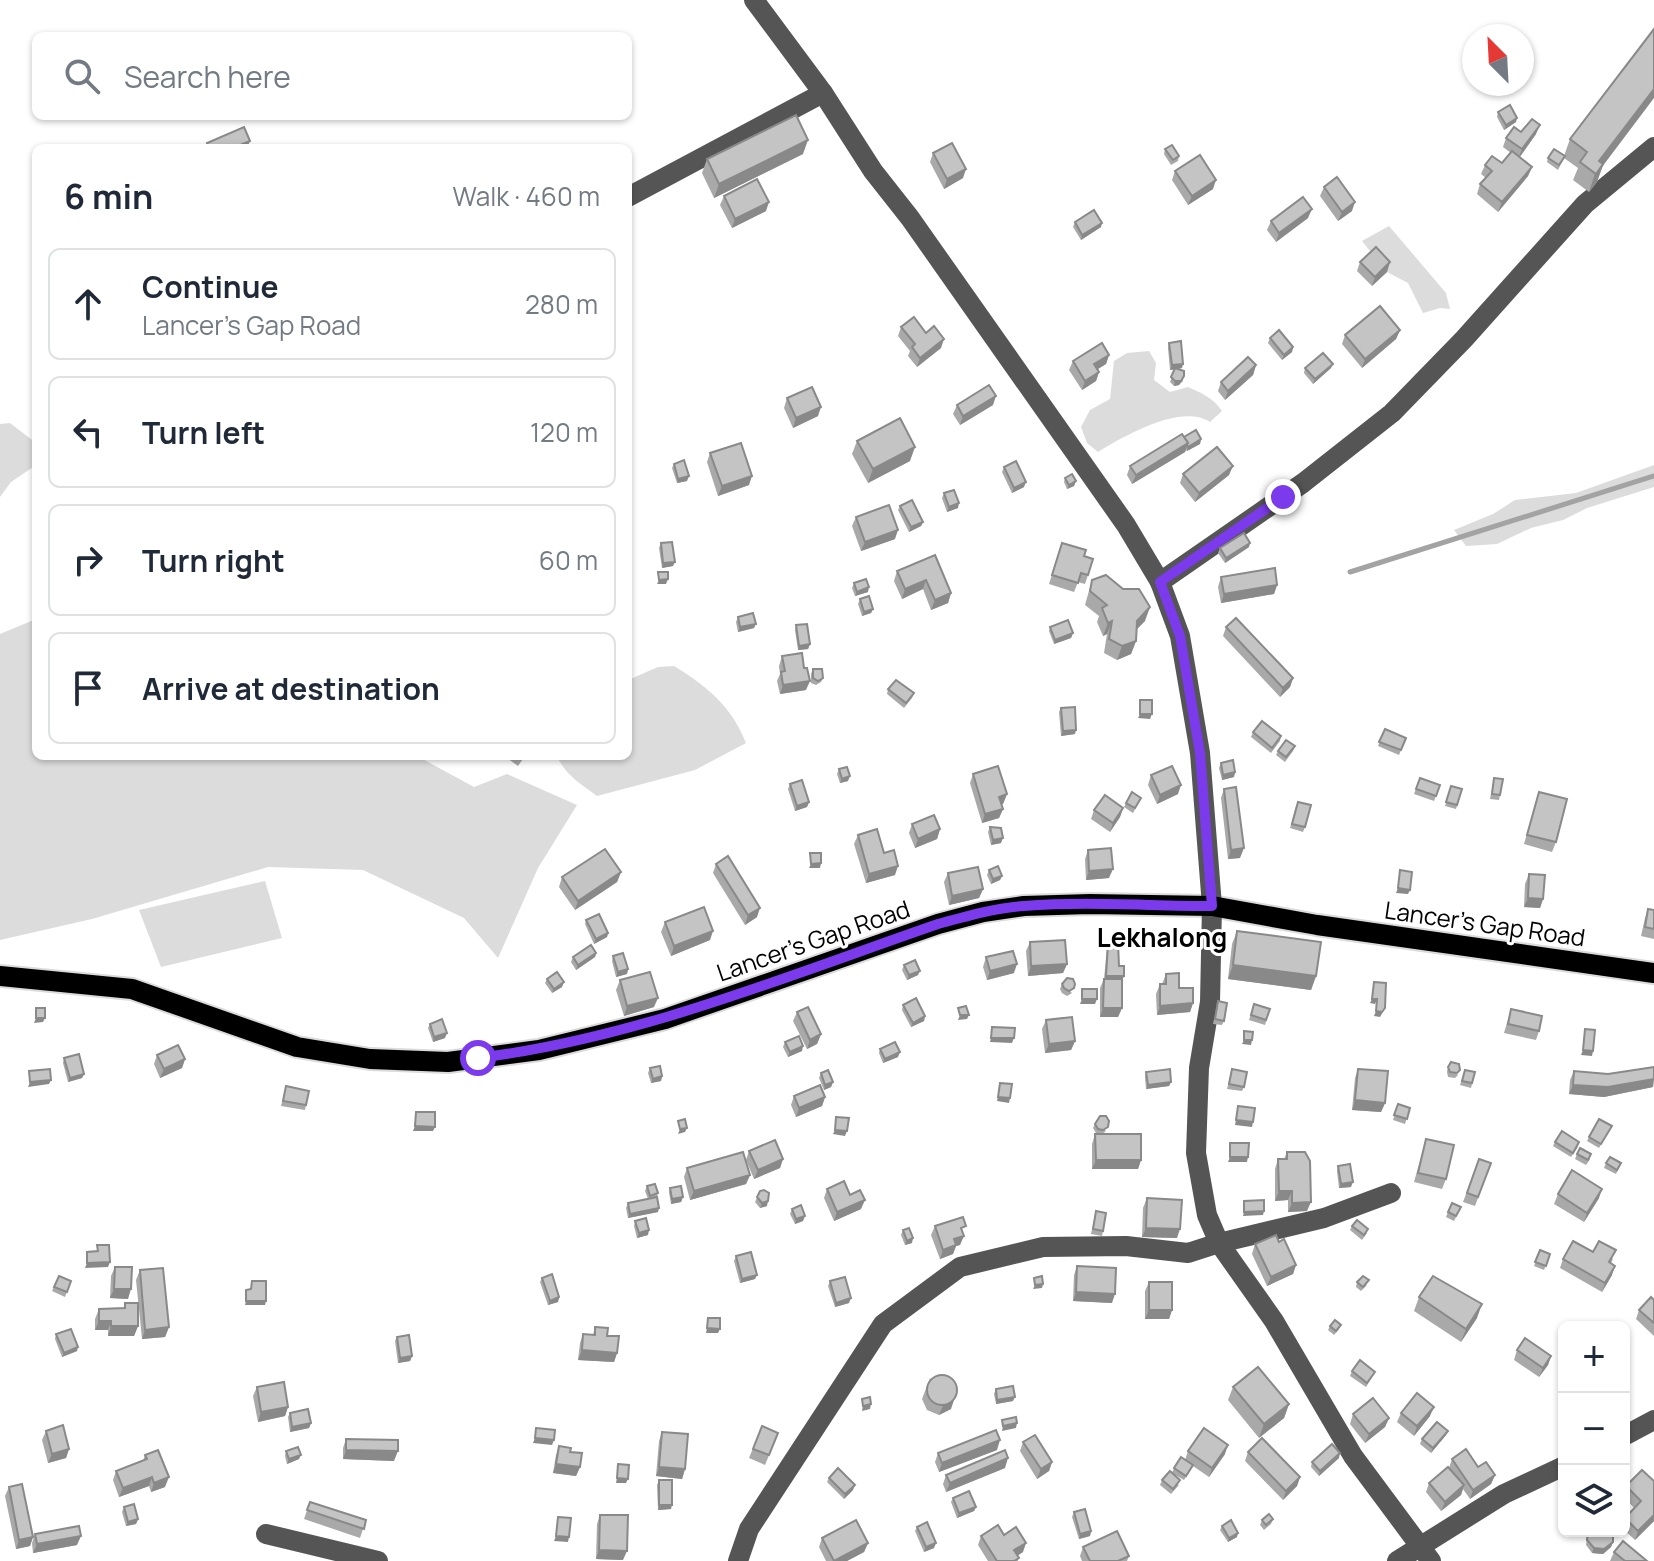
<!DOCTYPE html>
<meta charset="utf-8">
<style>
:root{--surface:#fff;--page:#f6f6f7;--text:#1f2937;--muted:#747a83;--line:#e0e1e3}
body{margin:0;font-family:Manrope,sans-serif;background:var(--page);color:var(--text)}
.controls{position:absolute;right:24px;bottom:24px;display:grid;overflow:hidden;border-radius:12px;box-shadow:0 2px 6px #0004}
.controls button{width:72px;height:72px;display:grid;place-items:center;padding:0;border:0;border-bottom:2px solid var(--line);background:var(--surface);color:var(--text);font:40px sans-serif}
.compass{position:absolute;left:1462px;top:24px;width:72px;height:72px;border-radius:50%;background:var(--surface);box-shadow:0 2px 6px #0004;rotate:336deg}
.stop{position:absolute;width:24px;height:24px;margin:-18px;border:6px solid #7c3aed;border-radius:50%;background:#fff}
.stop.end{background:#7c3aed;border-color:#fff;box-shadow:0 2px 8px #0008}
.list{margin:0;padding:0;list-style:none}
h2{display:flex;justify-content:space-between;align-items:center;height:104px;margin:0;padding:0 32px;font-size:34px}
h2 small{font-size:26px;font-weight:400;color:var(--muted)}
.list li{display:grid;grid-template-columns:52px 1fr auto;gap:24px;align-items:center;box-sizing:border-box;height:112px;margin:0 16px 16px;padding:0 16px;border:2px solid var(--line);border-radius:12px}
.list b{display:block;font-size:30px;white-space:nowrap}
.list p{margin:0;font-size:26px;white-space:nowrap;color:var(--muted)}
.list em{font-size:26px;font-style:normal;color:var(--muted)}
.icon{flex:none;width:44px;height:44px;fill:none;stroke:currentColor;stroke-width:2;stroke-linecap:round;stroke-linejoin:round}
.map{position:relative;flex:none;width:1654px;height:1561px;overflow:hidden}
.search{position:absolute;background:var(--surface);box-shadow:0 2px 6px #0004;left:32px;top:32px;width:600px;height:88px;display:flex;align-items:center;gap:20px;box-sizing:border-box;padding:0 28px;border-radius:12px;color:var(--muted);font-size:30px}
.panel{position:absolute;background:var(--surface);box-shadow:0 2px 6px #0004;left:32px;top:144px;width:600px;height:616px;border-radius:12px}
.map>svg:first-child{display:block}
</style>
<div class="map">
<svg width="1654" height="1561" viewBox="0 0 1654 1561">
<rect width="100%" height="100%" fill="#fff"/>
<g fill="#dcdcdc">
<path d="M1389,226L1446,293L1450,309L1440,308L1423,313L1408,283L1387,272L1362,241Z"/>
<path d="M1149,351L1156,363L1154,380L1170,392L1188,387C1202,393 1213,398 1222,411L1210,422C1181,403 1124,436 1098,452L1087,443L1081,427L1090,410L1110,399L1114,361L1127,353Z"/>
<path d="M10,423L36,443V465L11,482L0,497V424Z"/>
<path d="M1654,465V487L1587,508L1563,520L1531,528L1497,544L1466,546L1454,530L1493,514L1515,500L1576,493Z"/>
<path d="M36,619V756H417L474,787L507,774L577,805L538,868L498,958L464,918L363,870L268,867L92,919L0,940V634Z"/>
<path d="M674,666C707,686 732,707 746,743L695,770L597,796C581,784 565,775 557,756H628V680L658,667Z"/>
<path d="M265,881L282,938L161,967L139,910Z"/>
</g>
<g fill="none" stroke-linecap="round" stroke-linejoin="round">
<path stroke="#a3a3a3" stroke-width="5" d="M1350,572L1654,476"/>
<g stroke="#dbdbdb" stroke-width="24">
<path id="major" d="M0,976L132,989L297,1047L370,1059L448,1062L539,1050L665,1019L938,924L983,912L1024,906L1090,904L1212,906L1317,925L1654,973"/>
</g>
<g stroke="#555" stroke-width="20">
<path d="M628,197L823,93"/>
<path d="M1160,582L1303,483L1392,413L1464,339L1585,204L1654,147"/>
<path d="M1391,1193L1324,1218L1219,1243L1274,1321L1353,1456L1431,1561"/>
<path d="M1624,1436L1654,1420"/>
<path d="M266,1534L378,1561"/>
<path d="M738,1561L749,1529L883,1324L960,1267L1043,1247L1126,1246L1188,1253L1219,1243L1207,1215L1196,1153L1199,1068L1210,1002L1212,906L1200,753L1180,636L1160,582L1126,525L910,218L873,171L823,93L754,0"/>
<path d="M1397,1561L1504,1494L1564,1466"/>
</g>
<use href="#major" stroke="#000" stroke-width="20"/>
</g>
<g fill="#a9a9a9">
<path d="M1654,29L1597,182L1589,192L1573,180L1578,168L1564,158L1558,170L1547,162L1548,158L1564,156L1570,139Z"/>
<path d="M1498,112L1516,122L1504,130L1497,117Z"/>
<path d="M1521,132L1536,134L1520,157L1532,167L1528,176L1498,212L1477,194L1480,184L1486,178L1481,174L1485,165L1502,163L1511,153L1503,147L1506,138Z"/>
<path d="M1165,149L1179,156L1178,161L1171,165L1164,154Z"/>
<path d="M933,153L963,178L944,189L930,162Z"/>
<path d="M803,154L714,198L702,173L707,159Z"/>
<path d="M1175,171L1213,189L1188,205L1172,180Z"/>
<path d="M1324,187L1352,211L1338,221L1320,196Z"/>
<path d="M724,196L766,211L732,228L720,205Z"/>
<path d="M1308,218L1276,242L1267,230L1271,221Z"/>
<path d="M1075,222L1101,227L1081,240L1073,227Z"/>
<path d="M1360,262L1387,272L1372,286L1357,271Z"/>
<path d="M901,327L926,333L941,348L917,367L908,356L910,351L898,336Z"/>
<path d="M1400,330L1396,339L1362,368L1342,344L1345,335Z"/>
<path d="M1270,338L1293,347L1292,352L1282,360L1268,343Z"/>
<path d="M1169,343L1182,368L1177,369L1183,381L1179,385L1174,386L1170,382L1175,369L1170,370L1168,348Z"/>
<path d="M1109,355L1106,364L1098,369L1099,372L1096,381L1082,390L1069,370L1073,361Z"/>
<path d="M1256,365L1253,375L1225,400L1218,391L1221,382Z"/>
<path d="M1305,368H1331L1313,384L1304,373Z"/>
<path d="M787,398L818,416L793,428L784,408Z"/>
<path d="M957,405H993L960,425L953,414Z"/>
<path d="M1184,437L1201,439L1200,444L1187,451L1186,450L1185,452L1132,484L1127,475L1130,466Z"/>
<path d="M857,441L910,461L868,483L852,454Z"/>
<path d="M710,453L749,485L718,496L707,462Z"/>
<path d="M674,464L687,481L677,483L672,468Z"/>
<path d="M1004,467L1024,487L1012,493L1002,472Z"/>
<path d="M1183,474L1229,475L1195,502L1180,483Z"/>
<path d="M1065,478L1076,481L1074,486L1067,489L1064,482Z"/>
<path d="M944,493L958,508L947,512L942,498Z"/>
<path d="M900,506L923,522L921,526L909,532L898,510Z"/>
<path d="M856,517L895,539L861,551L852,526Z"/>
<path d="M661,543L673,566L662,568L659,548Z"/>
<path d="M1062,543L1084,556L1088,575L1085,584L1078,582L1074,592L1049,584Z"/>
<path d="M1249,547L1225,563L1218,553L1220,548Z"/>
<path d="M935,555L951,593L948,603L931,610L923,589L902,599L894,581L897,571Z"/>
<path d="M1221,577L1277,585L1274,594L1221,603L1218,587Z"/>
<path d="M1092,580L1145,621L1137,629L1136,641L1131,654L1117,660L1104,653L1107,634L1103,636L1097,622L1099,616L1085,605Z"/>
<path d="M854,583L868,592L855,596L852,588Z"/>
<path d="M860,599L873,609L871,613L862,616L858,604Z"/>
<path d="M738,617L754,628L738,632L736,622Z"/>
<path d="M796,625L810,644L808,649L798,650L795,630Z"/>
<path d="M1050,627L1073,633L1071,638L1054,644L1049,631Z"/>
<path d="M1226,627L1293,678L1290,687L1280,697L1223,636Z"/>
<path d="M782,656L806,690L780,694L777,681L780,674L779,666Z"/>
<path d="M813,669L823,678L821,682L816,685L811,683V674Z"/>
<path d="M888,689L914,693L912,698L904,708L887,694Z"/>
<path d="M1061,708L1075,734L1061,736L1059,712Z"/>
<path d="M1385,729L1406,738L1399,755L1378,746Z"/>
<path d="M1253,732L1281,736L1280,741L1271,753L1251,737Z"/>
<path d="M1295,746L1293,751L1285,762L1276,755L1278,751Z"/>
<path d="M504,756H525L518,766Z"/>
<path d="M1221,763L1235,772L1234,777L1222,780L1219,768Z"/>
<path d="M839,769L848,781L840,783L837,774Z"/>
<path d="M973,774L1007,794L1003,804H1001L1003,809L999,818L982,823L970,783Z"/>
<path d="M1151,775L1178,794L1157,804L1148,785Z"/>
<path d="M1420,778L1440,785L1434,801L1414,794Z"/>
<path d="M1494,778L1500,795L1499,800L1490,799Z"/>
<path d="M790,784L809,802L807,807L795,811L788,789Z"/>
<path d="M1451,786L1462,789L1456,809L1445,806Z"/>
<path d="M1224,789L1240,858L1228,859L1221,798Z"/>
<path d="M1539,792L1556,842L1552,852L1524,844Z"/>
<path d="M1141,798L1133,813L1124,807L1126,803Z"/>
<path d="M1296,806L1305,827L1303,832L1290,828Z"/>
<path d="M1123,808L1120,817L1110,832L1091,819L1094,810Z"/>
<path d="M912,824L940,829L937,839L915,848L909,833Z"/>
<path d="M990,827L1001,843L991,845L988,832Z"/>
<path d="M858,835L884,853L895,875L866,883L854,844Z"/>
<path d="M1088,850L1109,878L1086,880L1085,859Z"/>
<path d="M716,864L757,917L745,925L713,873Z"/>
<path d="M989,870L1002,876L1000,880L991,884L987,875Z"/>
<path d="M621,872L617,882L575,910L559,887L562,877Z"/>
<path d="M948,873L983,889L979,898L949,905L944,882Z"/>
<path d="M1529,874L1543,899L1540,908L1524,907L1525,884Z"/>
<path d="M1648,909L1654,910V939L1641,936L1645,918Z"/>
<path d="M586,920L608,933L607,937L594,944L585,924Z"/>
<path d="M665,922L710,940L671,956L661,932Z"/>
<path d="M1237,931L1316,976L1311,990L1228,979L1232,944Z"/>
<path d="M1030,942L1067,964L1063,973L1028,976L1026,951Z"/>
<path d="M1108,943L1124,976L1122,981V1008L1118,1017H1100V988L1104,979L1107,948Z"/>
<path d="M596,953L595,957L576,970L571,962L573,957Z"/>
<path d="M613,956L628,969L627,974L616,977L612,961Z"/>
<path d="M986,957L1014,973L987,980L983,967Z"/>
<path d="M904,965L918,975L907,980L902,970Z"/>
<path d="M1166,974L1193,1003L1190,1012L1157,1015L1156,994L1160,984H1162Z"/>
<path d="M547,979L562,987L552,993L545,983Z"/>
<path d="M620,980L654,1007L624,1016L616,990Z"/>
<path d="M1062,984L1072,993L1067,996L1062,993L1060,989Z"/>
<path d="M1218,1001L1224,1021L1222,1025L1213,1024Z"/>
<path d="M1254,1004L1270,1009L1265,1025L1249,1020Z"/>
<path d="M903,1005L925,1016L924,1021L911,1027L902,1010Z"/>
<path d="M1511,1009L1539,1031L1536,1040L1504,1033Z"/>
<path d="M797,1012L821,1034L817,1044L807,1049L793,1021Z"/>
<path d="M1046,1020L1075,1041L1071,1050L1045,1053L1042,1029Z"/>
<path d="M430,1024L445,1038L433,1042L428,1028Z"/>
<path d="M785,1042L802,1051L788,1057L783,1047Z"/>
<path d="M880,1049L898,1057L883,1063L879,1053Z"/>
<path d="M157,1055L185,1059L182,1068L160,1078L154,1064Z"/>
<path d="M64,1058L84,1074L82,1078L68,1082L63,1063Z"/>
<path d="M1448,1067L1458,1075L1455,1078L1448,1077L1447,1072Z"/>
<path d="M1654,1067L1653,1087L1604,1097L1569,1094L1570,1080L1574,1071L1608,1074Z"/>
<path d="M650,1068L662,1076L661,1081L651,1083L648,1073Z"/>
<path d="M1232,1069L1244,1087L1242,1091L1227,1089Z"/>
<path d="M1358,1069L1385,1103L1381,1112L1352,1110L1355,1078Z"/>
<path d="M1465,1070L1475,1072L1471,1088L1460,1085Z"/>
<path d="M1146,1072L1171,1082L1169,1086L1146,1089L1145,1077Z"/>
<path d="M821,1073L833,1082L831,1087L824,1090L819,1078Z"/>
<path d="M286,1086L306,1105L305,1110L281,1106Z"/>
<path d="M794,1096L825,1097L822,1106L796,1117L791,1105Z"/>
<path d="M1398,1104L1410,1108L1405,1124L1393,1120Z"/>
<path d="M1095,1124L1106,1131L1102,1134L1141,1160L1138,1169H1092V1144L1095,1134H1101L1096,1133L1093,1128Z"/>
<path d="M1612,1126L1599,1148L1587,1141L1589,1137Z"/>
<path d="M1426,1139L1446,1179L1442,1189L1414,1182Z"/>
<path d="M1555,1142L1578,1147L1571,1157L1553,1146Z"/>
<path d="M749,1151L783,1159L780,1168L754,1179L746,1160Z"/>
<path d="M1287,1152L1307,1211L1288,1212V1200L1275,1201V1169L1278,1159H1284Z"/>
<path d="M1577,1154L1590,1159L1586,1165L1575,1159Z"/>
<path d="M1479,1159L1491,1163L1475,1206L1463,1202Z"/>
<path d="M1606,1163H1621L1616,1174L1604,1168Z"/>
<path d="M1338,1166L1351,1187L1339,1188L1337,1171Z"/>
<path d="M687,1168L750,1175L746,1184L690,1200L684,1177Z"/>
<path d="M647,1186L658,1193L657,1197L658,1212L628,1218L626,1208L628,1203L648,1199L645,1191Z"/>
<path d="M670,1188L683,1197L681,1202L671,1204L669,1192Z"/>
<path d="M827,1189L850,1195L861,1209L834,1221L824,1198Z"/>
<path d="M760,1191L767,1206L760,1208L755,1202Z"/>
<path d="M1558,1194L1599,1198L1584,1222L1554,1204Z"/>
<path d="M1147,1198L1177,1238L1142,1237L1143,1208Z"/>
<path d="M1461,1207L1454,1221L1446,1217L1448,1212Z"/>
<path d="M792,1209L803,1221L795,1224L790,1214Z"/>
<path d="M1096,1211L1103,1231L1102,1236L1091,1234Z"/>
<path d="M635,1221L648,1235L637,1238L634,1226Z"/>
<path d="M935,1226L963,1234L960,1245L956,1246L953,1254L940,1259L931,1235Z"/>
<path d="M1352,1226L1367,1233L1362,1240L1350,1230Z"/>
<path d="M903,1230L912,1243L905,1245L901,1235Z"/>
<path d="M1279,1242L1296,1265L1293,1274L1267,1286L1252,1254L1255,1244Z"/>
<path d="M1540,1250L1550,1254L1544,1270L1534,1266Z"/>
<path d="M1593,1252L1613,1259L1611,1263L1612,1275L1602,1292L1560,1268L1563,1259Z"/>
<path d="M736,1256L755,1279L740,1283L734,1261Z"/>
<path d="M1077,1266L1112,1303L1073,1301L1074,1275Z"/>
<path d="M115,1267L128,1299L110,1298L111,1276Z"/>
<path d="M140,1270L169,1327L165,1337L142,1339L136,1280Z"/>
<path d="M59,1276L71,1281L65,1297L52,1291Z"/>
<path d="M542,1278L559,1297L558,1302L548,1305L540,1282Z"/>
<path d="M830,1281L849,1303L835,1307L828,1286Z"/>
<path d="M1149,1282L1172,1310L1169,1319H1145V1291Z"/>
<path d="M1357,1282L1367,1285L1361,1291L1356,1287Z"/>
<path d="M1419,1297L1477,1318L1461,1342L1414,1311Z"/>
<path d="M1654,1300V1336L1636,1319L1639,1310Z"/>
<path d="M125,1303L138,1326L134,1336H108V1330H95V1319L99,1309H123Z"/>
<path d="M1330,1326L1339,1329L1334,1335L1328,1330Z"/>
<path d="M595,1327L607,1336L617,1353L614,1362L578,1360L580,1343L583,1334L593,1335Z"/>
<path d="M56,1334L77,1351L62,1357L55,1339Z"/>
<path d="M397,1337L412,1356L410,1361L398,1363L395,1341Z"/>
<path d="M1517,1350L1551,1356L1548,1365L1539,1377L1514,1360Z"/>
<path d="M1352,1371L1375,1372L1366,1387L1350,1376Z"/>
<path d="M930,1378L951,1409L939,1415L927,1410L922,1399Z"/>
<path d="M257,1387L288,1407L285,1416L258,1422L253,1396Z"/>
<path d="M1233,1387L1289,1404L1284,1418L1259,1438L1228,1400Z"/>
<path d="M996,1389L1013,1401L996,1404L994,1394Z"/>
<path d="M290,1413L311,1423L309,1428L290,1432L288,1417Z"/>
<path d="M1401,1413L1430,1416L1414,1436L1397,1422Z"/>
<path d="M1353,1414L1389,1418L1385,1427L1365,1443L1350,1424Z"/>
<path d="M762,1426L778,1433L765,1465L749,1458Z"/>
<path d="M46,1431L69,1449L66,1458L48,1463L42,1440Z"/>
<path d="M662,1432L685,1469L682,1479L656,1476L659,1441Z"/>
<path d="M1446,1435L1431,1453L1420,1444L1422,1439Z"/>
<path d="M346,1439L394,1461L343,1459V1448Z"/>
<path d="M1023,1442L1052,1462L1049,1471L1037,1479L1020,1451Z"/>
<path d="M559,1446L570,1452L580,1467L576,1476L553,1473L556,1455Z"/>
<path d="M997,1450L939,1472L935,1462L938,1453Z"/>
<path d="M286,1451L299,1459L287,1464L285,1456Z"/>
<path d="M1188,1451L1225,1454L1209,1477L1193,1466L1184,1480L1172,1473L1174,1468L1185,1460Z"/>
<path d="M1248,1452L1300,1477L1297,1486L1283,1500L1245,1461Z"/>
<path d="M145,1455L165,1487L151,1492L149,1486L119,1497L113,1480L116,1471L143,1461Z"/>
<path d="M1339,1458L1319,1476L1311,1467L1312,1462Z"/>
<path d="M1452,1459L1478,1467L1495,1475L1491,1484L1470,1499L1463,1489L1461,1495L1441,1511L1426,1492L1429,1483L1449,1468Z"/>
<path d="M1005,1468L946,1492L943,1484L946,1475Z"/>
<path d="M829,1478L853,1490L844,1499L827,1482Z"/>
<path d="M659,1480L671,1509L658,1510L657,1485Z"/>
<path d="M1162,1480L1179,1485L1171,1494L1160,1485Z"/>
<path d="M1654,1481V1521L1635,1540L1624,1530L1625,1518L1634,1508L1624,1497V1491L1626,1486Z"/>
<path d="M9,1487L33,1537L30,1546L16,1549L5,1496Z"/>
<path d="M953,1498L976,1507L974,1511L957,1518L951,1502Z"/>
<path d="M310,1502L366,1520L360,1538L304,1519Z"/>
<path d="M124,1507L138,1519L136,1524L126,1526L122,1512Z"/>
<path d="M1074,1512L1091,1531L1090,1536L1079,1539L1072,1517Z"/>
<path d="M600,1515L623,1560L596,1559L597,1524Z"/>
<path d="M1273,1519L1271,1524L1264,1530L1260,1525L1262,1520Z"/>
<path d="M1222,1526L1237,1537L1228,1542L1220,1530Z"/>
<path d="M917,1527L934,1548L924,1552L915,1531Z"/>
<path d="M1588,1531L1613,1542L1611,1547L1603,1554L1592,1553L1586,1545Z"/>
<path d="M35,1534L77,1545L33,1553L32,1543Z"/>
<path d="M1004,1535L1023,1552L1017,1555L1018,1561H988L978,1545L981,1536Z"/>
<path d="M822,1538L868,1543L864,1552L847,1561H826L819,1547Z"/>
<path d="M1083,1547L1129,1556L1127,1561H1082L1080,1556Z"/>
<path d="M1614,1552L1647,1561H1610Z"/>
</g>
<g fill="#898989">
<path d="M1654,89V98L1602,167L1597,182L1589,192L1599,161Z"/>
<path d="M1517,118L1516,122L1504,130L1506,125Z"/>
<path d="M1540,125L1536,134L1518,159L1522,149Z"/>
<path d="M808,140L803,154L714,198L719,184Z"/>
<path d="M250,141L247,148H233Z"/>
<path d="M1532,167L1528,176L1498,212L1502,202Z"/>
<path d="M966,169L963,178L944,189L947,179Z"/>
<path d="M1216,180L1213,189L1188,205L1192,196Z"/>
<path d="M769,202L766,211L732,228L735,219Z"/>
<path d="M1355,202L1352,211L1338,221L1342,212Z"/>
<path d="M1312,209L1308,218L1276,242L1279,233Z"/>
<path d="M1102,223L1101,227L1081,240L1082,235Z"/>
<path d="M1390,262L1387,272L1372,286L1375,277Z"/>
<path d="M1400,330L1396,339L1362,368L1365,359Z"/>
<path d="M944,339L941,348L917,367L920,358Z"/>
<path d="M1293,347L1292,352L1282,360L1284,355Z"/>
<path d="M1109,355L1106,364L1091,373L1094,364Z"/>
<path d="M1183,364L1182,368L1170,370L1172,365Z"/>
<path d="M1333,364L1331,368L1313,384L1315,379Z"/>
<path d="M1256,365L1253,375L1225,400L1228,391Z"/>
<path d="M1099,372L1096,381L1082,390L1085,381Z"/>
<path d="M1184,376L1179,385L1174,386L1175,381Z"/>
<path d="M996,396L993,405L960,425L963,416Z"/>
<path d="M821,407L818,416L793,428L796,418Z"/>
<path d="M1201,439L1200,444L1187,451L1188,447Z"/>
<path d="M1188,443L1185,452L1132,484L1136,475Z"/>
<path d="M915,447L910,461L868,483L873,469Z"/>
<path d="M1233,466L1229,475L1195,502L1199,493Z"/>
<path d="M689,476L687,481L677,483L678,479Z"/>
<path d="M752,476L749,485L718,496L722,486Z"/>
<path d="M1076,481L1074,486L1067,489L1069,485Z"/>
<path d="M1026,482L1024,487L1012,493L1014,488Z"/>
<path d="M959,503L958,508L947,512L949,507Z"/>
<path d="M923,522L921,526L909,532L911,527Z"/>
<path d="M898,530L895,539L861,551L865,542Z"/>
<path d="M1250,543L1249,547L1225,563L1226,558Z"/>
<path d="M675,562L673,566L662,568L663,563Z"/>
<path d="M668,579L666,584H657L659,580Z"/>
<path d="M926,580L923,589L902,599L905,589Z"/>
<path d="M1277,585L1274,594L1221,603L1224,594Z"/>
<path d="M869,587L868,592L855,596L857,592Z"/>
<path d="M951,593L948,603L931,610L935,600Z"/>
<path d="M1150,607L1145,621L1132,634L1137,621Z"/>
<path d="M873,609L871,613L862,616L864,612Z"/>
<path d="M1112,621L1107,634L1103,636L1108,623Z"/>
<path d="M756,624L754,628L738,632L740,627Z"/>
<path d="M1073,633L1071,638L1054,644L1055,640Z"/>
<path d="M1136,641L1131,654L1117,660L1122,646Z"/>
<path d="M810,644L808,649L798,650L799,646Z"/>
<path d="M1293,678L1290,687L1280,697L1283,688Z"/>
<path d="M810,681L806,690L780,694L783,685Z"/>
<path d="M1140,714H1152L1150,719L1138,718Z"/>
<path d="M1076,730L1075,734L1061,736L1063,731Z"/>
<path d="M1235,772L1234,777L1222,780L1223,775Z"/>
<path d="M850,776L848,781L840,783L842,779Z"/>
<path d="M1181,785L1178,794L1157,804L1160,795Z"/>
<path d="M1007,794L1003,804L996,806L999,797Z"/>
<path d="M809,802L807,807L795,811L797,806Z"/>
<path d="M1123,808L1120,817L1110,832L1113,823Z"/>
<path d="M1003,809L999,818L982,823L985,814Z"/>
<path d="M940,829L937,839L915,848L918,839Z"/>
<path d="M1003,838L1001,843L991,845L993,840Z"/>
<path d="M1244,848L1240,858L1228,859L1231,850Z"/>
<path d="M821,863L820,868H809L811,864Z"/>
<path d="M898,866L895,875L866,883L869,874Z"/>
<path d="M1113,869L1109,878L1086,880L1089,871Z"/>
<path d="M621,872L617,882L575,910L578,901Z"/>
<path d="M1002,876L1000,880L991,884L993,879Z"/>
<path d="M1398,888L1410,890L1408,894L1396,893Z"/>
<path d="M983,889L979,898L949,905L952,896Z"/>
<path d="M1528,898L1543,899L1540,908L1524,907Z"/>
<path d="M760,908L757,917L745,925L748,915Z"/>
<path d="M713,931L710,940L671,956L674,946Z"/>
<path d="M608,933L607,937L594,944L596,939Z"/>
<path d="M596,953L595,957L576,970L578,965Z"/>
<path d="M1017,964L1014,973L987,980L990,971Z"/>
<path d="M1067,964L1063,973L1028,976L1031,966Z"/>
<path d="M1233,965L1316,976L1311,990L1228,979Z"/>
<path d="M628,969L627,974L616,977L618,972Z"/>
<path d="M920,971L918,975L907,980L909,975Z"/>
<path d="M1106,976H1124L1122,981H1104Z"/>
<path d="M564,982L562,987L552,993L554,989Z"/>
<path d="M658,998L654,1007L624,1016L627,1006Z"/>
<path d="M1082,999H1097L1095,1004H1080Z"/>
<path d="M1372,999H1377L1375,1004L1370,1003Z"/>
<path d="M1193,1003L1190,1012L1157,1015L1160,1006Z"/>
<path d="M1103,1008H1122L1118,1017H1100Z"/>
<path d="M1385,1008L1380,1017L1374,1016L1376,1011Z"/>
<path d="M960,1015H969L967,1019L958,1020Z"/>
<path d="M925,1016L924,1021L911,1027L913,1023Z"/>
<path d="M36,1018H45L43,1022L34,1023Z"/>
<path d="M447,1033L445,1038L433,1042L434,1037Z"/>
<path d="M821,1034L817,1044L807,1049L810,1040Z"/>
<path d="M991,1038H1014L1012,1043L990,1042Z"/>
<path d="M1244,1040H1252L1251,1045L1242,1044Z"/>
<path d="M1075,1041L1071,1050L1045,1053L1049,1044Z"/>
<path d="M803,1046L802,1051L788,1057L790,1052Z"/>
<path d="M1583,1050L1593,1051L1592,1056L1581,1055Z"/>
<path d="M900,1052L898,1057L883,1063L885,1059Z"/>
<path d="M185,1059L182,1068L160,1078L164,1069Z"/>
<path d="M84,1074L82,1078L68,1082L70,1078Z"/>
<path d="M662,1076L661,1081L651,1083L653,1079Z"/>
<path d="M1654,1079L1653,1087L1604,1097L1569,1094L1573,1085Z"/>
<path d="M51,1080L49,1084L28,1087L30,1082Z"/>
<path d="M833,1082L831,1087L824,1090L825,1085Z"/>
<path d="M1171,1082L1169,1086L1146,1089L1148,1085Z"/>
<path d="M825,1097L822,1106L796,1117L799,1108Z"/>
<path d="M998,1097L1010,1098L1009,1103L997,1101Z"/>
<path d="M1355,1100L1385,1103L1381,1112L1352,1110Z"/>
<path d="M1236,1120L1253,1122L1252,1127L1235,1125Z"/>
<path d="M415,1126L435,1127L433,1131H413Z"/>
<path d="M687,1128L685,1132L678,1134L680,1129Z"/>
<path d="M835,1130L847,1131L845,1136L833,1134Z"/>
<path d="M1230,1157H1248L1247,1162H1228Z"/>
<path d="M783,1159L780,1168L754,1179L758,1170Z"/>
<path d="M1096,1160H1141L1138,1169H1092Z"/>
<path d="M750,1175L746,1184L690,1200L694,1191Z"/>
<path d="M1353,1182L1351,1187L1339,1188L1341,1184Z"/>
<path d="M1602,1189L1599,1198L1584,1222L1587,1213Z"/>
<path d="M1279,1191H1292L1288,1200L1275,1201Z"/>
<path d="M683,1197L681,1202L671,1204L672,1199Z"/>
<path d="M865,1200L861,1209L834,1221L837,1212Z"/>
<path d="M768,1201L767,1206L760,1208L762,1203Z"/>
<path d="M1311,1202L1307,1211L1288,1212L1292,1203Z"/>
<path d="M659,1208L658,1212L628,1218L630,1214Z"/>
<path d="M1264,1211L1263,1215L1243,1216L1244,1212Z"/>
<path d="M805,1216L803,1221L795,1224L796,1219Z"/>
<path d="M1146,1228L1180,1229L1177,1238L1142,1237Z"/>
<path d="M649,1230L648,1235L637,1238L639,1233Z"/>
<path d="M964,1236L960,1245L956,1246L953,1254L940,1259L943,1250L954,1239Z"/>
<path d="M913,1238L912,1243L905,1245L907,1241Z"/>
<path d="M110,1262L108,1267L85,1268L87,1263Z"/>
<path d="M1296,1265L1293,1274L1267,1286L1271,1277Z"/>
<path d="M1615,1266L1612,1275L1602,1292L1605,1283Z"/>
<path d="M757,1275L755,1279L740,1283L742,1279Z"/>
<path d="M1043,1284L1042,1288L1033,1289L1035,1285Z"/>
<path d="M114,1289H131L128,1299L110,1298Z"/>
<path d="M1076,1292L1115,1294L1112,1303L1073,1301Z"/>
<path d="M559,1297L558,1302L548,1305L550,1301Z"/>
<path d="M851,1298L849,1303L835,1307L836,1303Z"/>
<path d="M246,1301H266L265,1305H245Z"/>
<path d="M1482,1304L1477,1318L1461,1342L1466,1329Z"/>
<path d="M1149,1310H1172L1169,1319H1145Z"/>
<path d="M99,1321H111L108,1330H95Z"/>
<path d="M111,1326H138L134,1336H108Z"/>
<path d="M169,1327L165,1337L142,1339L145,1330Z"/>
<path d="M707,1328L720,1329L718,1333H706Z"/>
<path d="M78,1347L77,1351L62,1357L64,1353Z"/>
<path d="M582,1350L617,1353L614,1362L578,1360Z"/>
<path d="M412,1356L410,1361L398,1363L400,1358Z"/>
<path d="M1551,1356L1548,1365L1539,1377L1543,1368Z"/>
<path d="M1015,1397L1013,1401L996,1404L997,1400Z"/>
<path d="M954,1400L951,1409L939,1415L943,1406Z"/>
<path d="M871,1404L870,1409L862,1411L863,1406Z"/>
<path d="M1289,1404L1284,1418L1259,1438L1264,1424Z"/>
<path d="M288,1407L285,1416L258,1422L261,1412Z"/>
<path d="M1434,1407L1430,1416L1414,1436L1417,1426Z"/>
<path d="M1389,1418L1385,1427L1365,1443L1369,1434Z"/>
<path d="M311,1423L309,1428L290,1432L292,1427Z"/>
<path d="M1017,1423L1016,1428L1002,1431L1003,1426Z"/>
<path d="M1448,1431L1446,1435L1431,1453L1433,1448Z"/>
<path d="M535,1438L554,1440L552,1445L533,1443Z"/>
<path d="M1000,1440L997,1450L939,1472L942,1463Z"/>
<path d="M1228,1445L1225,1454L1209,1477L1212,1468Z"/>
<path d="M69,1449L66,1458L48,1463L52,1454Z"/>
<path d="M346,1450L398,1451L394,1461L343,1459Z"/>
<path d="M1340,1453L1339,1458L1319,1476L1320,1471Z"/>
<path d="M301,1455L299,1459L287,1464L289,1459Z"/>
<path d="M1008,1458L1005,1468L946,1492L950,1483Z"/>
<path d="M1052,1462L1049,1471L1037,1479L1041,1469Z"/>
<path d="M556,1464L580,1467L576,1476L553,1473Z"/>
<path d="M659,1467L685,1469L682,1479L656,1476Z"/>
<path d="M1495,1475L1491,1484L1470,1499L1473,1490Z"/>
<path d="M152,1477L149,1486L119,1497L123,1488Z"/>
<path d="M169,1477L165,1487L151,1492L154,1483Z"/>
<path d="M1300,1477L1297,1486L1283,1500L1286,1491Z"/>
<path d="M617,1478L628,1479L626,1483H616Z"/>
<path d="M855,1485L853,1490L844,1499L845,1494Z"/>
<path d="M1464,1485L1461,1495L1441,1511L1445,1502Z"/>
<path d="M659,1505H672L671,1509L658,1510Z"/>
<path d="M976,1507L974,1511L957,1518L959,1513Z"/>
<path d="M1654,1515V1521L1635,1540L1638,1531Z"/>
<path d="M138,1519L136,1524L126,1526L128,1522Z"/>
<path d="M1091,1531L1090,1536L1079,1539L1080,1534Z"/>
<path d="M1238,1533L1237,1537L1228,1542L1229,1538Z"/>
<path d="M81,1536L77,1545L33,1553L37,1544Z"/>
<path d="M556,1536L569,1537L568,1542L554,1541Z"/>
<path d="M33,1537L30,1546L16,1549L19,1540Z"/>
<path d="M1613,1542L1611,1547L1603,1554L1592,1553L1594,1548Z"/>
<path d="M868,1543L864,1552L847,1561H834Z"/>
<path d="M936,1543L934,1548L924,1552L926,1547Z"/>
<path d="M1026,1543L1023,1552L1011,1560L1014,1550Z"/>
<path d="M599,1550L627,1551L623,1560L596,1559Z"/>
</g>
<g fill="#c4c4c4" stroke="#898989" stroke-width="2">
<path d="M1654,29V89L1599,161L1603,164L1596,174L1580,162L1587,152L1570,139Z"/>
<path d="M1510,105L1517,118L1506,125L1498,112Z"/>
<path d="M796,115L808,140L719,184L707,159Z"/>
<path d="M1532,119L1540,125L1522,149L1506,138L1514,127L1521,132Z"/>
<path d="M244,127L250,141L233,148H209L207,143Z"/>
<path d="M952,143L966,169L947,179L933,153Z"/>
<path d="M1172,145L1179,156L1173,160L1165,149Z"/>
<path d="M1554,149L1565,156L1559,165L1548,158Z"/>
<path d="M1512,151L1532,167L1502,202L1480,184L1492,171L1485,165L1492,156L1502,163Z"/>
<path d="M1200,155L1216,180L1192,196L1175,171Z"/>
<path d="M1337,177L1355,202L1342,212L1324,187Z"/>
<path d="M757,179L769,202L735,219L724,196Z"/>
<path d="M1303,197L1312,209L1279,233L1271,221Z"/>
<path d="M1094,210L1102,223L1082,235L1075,222Z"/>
<path d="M1376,247L1390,262L1375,277L1360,262Z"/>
<path d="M1380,306L1400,330L1365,359L1345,335Z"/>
<path d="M914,317L926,333L934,326L944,339L920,358L912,347L915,344L901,327Z"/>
<path d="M1279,330L1293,347L1284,355L1270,338Z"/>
<path d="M1181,341L1183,364L1172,365L1169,343Z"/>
<path d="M1102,343L1109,355L1094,364L1099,372L1085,381L1073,361Z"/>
<path d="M1323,353L1333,364L1315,379L1305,368Z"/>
<path d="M1248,357L1256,365L1228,391L1221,382Z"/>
<path d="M1175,368L1184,371V376L1181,381H1175L1171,377Z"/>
<path d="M989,385L996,396L963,416L957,405Z"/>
<path d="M812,387L821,407L796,418L787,398Z"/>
<path d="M900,418L915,447L873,469L857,441Z"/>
<path d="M1196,430L1201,439L1188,447L1187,444L1188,443L1184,437Z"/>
<path d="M1182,434L1188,443L1136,475L1130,466Z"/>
<path d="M741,443L752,476L722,486L710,453Z"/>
<path d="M1217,447L1233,466L1199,493L1183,474Z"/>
<path d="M684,460L689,476L678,479L674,464Z"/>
<path d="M1016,461L1026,482L1014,488L1004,467Z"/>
<path d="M1072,474L1076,481L1069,485L1065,478Z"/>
<path d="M954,490L959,503L949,507L944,493Z"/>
<path d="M912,500L923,522L911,527L900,506Z"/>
<path d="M889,505L898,530L865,542L856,517Z"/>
<path d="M1244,533L1250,543L1226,558L1220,548Z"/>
<path d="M672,542L675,562L663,563L661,543Z"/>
<path d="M1062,543L1086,550L1084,556L1093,559L1088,575L1081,573L1078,583L1052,575Z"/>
<path d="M935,555L951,593L935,600L926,580L905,589L897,571Z"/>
<path d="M1275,568L1277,585L1224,594L1221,577Z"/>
<path d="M658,572H668V579L659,580Z"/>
<path d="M1106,575L1123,589H1139L1150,607L1137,621L1136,641L1122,646L1109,639L1112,621L1108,623L1102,608L1107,605L1090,591L1092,580Z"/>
<path d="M866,579L869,587L857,592L854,583Z"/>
<path d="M869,596L873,609L864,612L860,599Z"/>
<path d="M753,613L756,624L740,627L738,617Z"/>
<path d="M1236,618L1293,678L1283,688L1226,627Z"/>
<path d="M1068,620L1073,633L1055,640L1050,627Z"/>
<path d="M807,624L810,644L799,646L796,625Z"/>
<path d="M802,653L804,668H807L810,681L783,685L781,672L785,671L782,656Z"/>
<path d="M813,669H822L823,678L818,681L813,678Z"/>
<path d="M896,680L914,693L906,703L888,689Z"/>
<rect x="1140" y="700" width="12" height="14"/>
<path d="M1075,707L1076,730L1063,731L1061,708Z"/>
<path d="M1262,721L1281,736L1272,748L1253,732Z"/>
<path d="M1385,729L1406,738L1401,750L1379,742Z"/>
<path d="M1286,740L1295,746L1286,757L1278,751Z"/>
<path d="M1233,760L1235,772L1223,775L1221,763Z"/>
<path d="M998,766L1007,794L999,797L1003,809L985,814L973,774Z"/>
<path d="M1172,766L1181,785L1160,795L1151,775Z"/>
<path d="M847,767L850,776L842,779L839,769Z"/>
<path d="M1420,778L1440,785L1436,796L1416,789Z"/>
<path d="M1494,778L1503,779L1500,795L1492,794Z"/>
<path d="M802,780L809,802L797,806L790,784Z"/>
<path d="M1451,786L1462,789L1457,805L1446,802Z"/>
<path d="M1236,787L1244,848L1231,850L1224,789Z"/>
<path d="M1132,792L1141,798L1135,808L1126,803Z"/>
<path d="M1539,792L1567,799L1556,842L1527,835Z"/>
<path d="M1105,795L1123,808L1113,823L1094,810Z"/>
<path d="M1298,802L1311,805L1305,827L1292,824Z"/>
<path d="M934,815L940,829L918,839L912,824Z"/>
<path d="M990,827L1001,828L1003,838L993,840Z"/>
<path d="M877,829L884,853L894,850L898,866L869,874L858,835Z"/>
<path d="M1111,848L1113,869L1089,871L1088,850Z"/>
<path d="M605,849L621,872L578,901L562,877Z"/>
<path d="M810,853H821V863L811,864Z"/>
<path d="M728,856L760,908L748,915L716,864Z"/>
<path d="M998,866L1002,876L993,879L989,870Z"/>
<path d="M978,867L983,889L952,896L948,873Z"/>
<path d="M1400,870L1412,872L1410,890L1398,888Z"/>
<path d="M1529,874L1545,875L1543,899L1528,898Z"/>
<path d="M704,907L713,931L674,946L665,922Z"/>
<path d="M1648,909L1654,910V929L1645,927Z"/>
<path d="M599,914L608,933L596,939L586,920Z"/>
<path d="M1237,931L1321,942L1316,976L1233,965Z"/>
<path d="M1065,940L1067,964L1031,966L1030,942Z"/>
<path d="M1108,943H1118L1119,966H1124V976H1106Z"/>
<path d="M591,945L596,953L578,965L573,957Z"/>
<path d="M1013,951L1017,964L990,971L986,957Z"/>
<path d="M623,953L628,969L618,972L613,956Z"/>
<path d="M915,960L920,971L909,975L904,965Z"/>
<path d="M557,972L564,982L554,989L547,979Z"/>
<path d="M650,972L658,998L627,1006L620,980Z"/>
<path d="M1179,973V988H1193V1003L1160,1006V984H1166V974Z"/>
<path d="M1067,978L1073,979L1075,984L1074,988L1069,991L1064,988L1062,984Z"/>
<path d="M1104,979H1122V1008H1103Z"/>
<path d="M1374,982L1386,983L1385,1008L1382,1012L1376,1011L1377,999H1372Z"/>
<rect x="1082" y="989" width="15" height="10"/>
<path d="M916,998L925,1016L913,1023L903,1005Z"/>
<path d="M1218,1001L1227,1003L1224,1021L1215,1019Z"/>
<path d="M1254,1004L1270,1009L1266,1020L1251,1015Z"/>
<path d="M966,1006L969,1015H960L958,1008Z"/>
<path d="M808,1007L821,1034L810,1040L797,1012Z"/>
<rect x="36" y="1008" width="9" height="10"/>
<path d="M1511,1009L1542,1016L1539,1031L1508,1024Z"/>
<path d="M1072,1017L1075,1041L1049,1044L1046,1020Z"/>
<path d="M442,1019L447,1033L434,1037L430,1024Z"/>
<path d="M992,1027L1015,1028L1014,1038H991Z"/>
<path d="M1585,1029L1595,1030L1593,1051L1583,1050Z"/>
<path d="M1244,1031L1253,1032L1252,1040H1244Z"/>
<path d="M799,1036L803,1046L790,1052L785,1042Z"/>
<path d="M895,1042L900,1052L885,1059L880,1049Z"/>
<path d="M178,1045L185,1059L164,1069L157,1055Z"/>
<path d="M79,1054L84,1074L70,1078L64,1058Z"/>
<path d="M1451,1062L1459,1064L1460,1070L1457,1073L1450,1072L1448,1067Z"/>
<path d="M660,1066L662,1076L653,1079L650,1068Z"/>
<path d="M1654,1067V1079L1608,1087L1573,1085L1574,1071L1608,1074Z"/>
<path d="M50,1069L51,1080L30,1082L29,1071Z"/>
<path d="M1170,1069L1171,1082L1148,1085L1146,1072Z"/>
<path d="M1232,1069L1247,1072L1244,1087L1229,1084Z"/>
<path d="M1358,1069L1388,1071L1385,1103L1355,1100Z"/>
<path d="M828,1070L833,1082L825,1085L821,1073Z"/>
<path d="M1465,1070L1475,1072L1472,1083L1462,1081Z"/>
<path d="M1000,1083L1012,1084L1010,1098L998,1097Z"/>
<path d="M820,1085L825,1097L799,1108L794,1096Z"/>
<path d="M286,1086L309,1091L306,1105L283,1101Z"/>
<path d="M1398,1104L1410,1108L1407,1119L1394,1115Z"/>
<path d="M1238,1106L1255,1108L1253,1122L1236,1120Z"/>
<path d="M416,1112H435V1127L415,1126Z"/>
<path d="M1100,1116H1106L1109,1121L1108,1127L1103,1130L1098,1129L1095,1124Z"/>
<path d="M836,1117L849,1118L847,1131L835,1130Z"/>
<path d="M685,1119L687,1128L680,1129L678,1121Z"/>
<path d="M1599,1119L1612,1126L1601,1144L1589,1137Z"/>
<path d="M1562,1131L1579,1142L1573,1153L1555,1142Z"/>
<path d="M1095,1134H1141V1160H1096Z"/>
<path d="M1426,1139L1454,1145L1446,1179L1418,1173Z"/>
<path d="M775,1140L783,1159L758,1170L749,1151Z"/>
<path d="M1230,1143H1249L1248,1157H1230Z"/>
<path d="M1580,1148L1591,1154L1588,1160L1577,1154Z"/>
<path d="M743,1152L750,1175L694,1191L687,1168Z"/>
<path d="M1287,1152H1305L1310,1161L1311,1202L1292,1203V1191H1279L1278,1159H1287Z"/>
<path d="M1610,1157L1621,1163L1617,1170L1606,1163Z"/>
<path d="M1479,1159L1491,1163L1478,1197L1467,1193Z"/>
<path d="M1350,1164L1353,1182L1341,1184L1338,1166Z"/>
<path d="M1572,1170L1602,1189L1587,1213L1558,1194Z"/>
<path d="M844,1181L850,1195L860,1190L865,1200L837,1212L827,1189Z"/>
<path d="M655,1184L658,1193L650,1196L647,1186Z"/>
<path d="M681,1186L683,1197L672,1199L670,1188Z"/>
<path d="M764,1190L769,1193L768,1201L762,1203L757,1197L760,1191Z"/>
<path d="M657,1197L659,1208L630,1214L628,1203Z"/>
<path d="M1147,1198L1182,1200L1180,1229L1146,1228Z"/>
<path d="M1264,1200V1211L1244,1212V1201Z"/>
<path d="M1452,1203L1461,1207L1456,1216L1448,1212Z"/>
<path d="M801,1205L805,1216L796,1219L792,1209Z"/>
<path d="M1096,1211L1106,1213L1103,1231L1093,1229Z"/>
<path d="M963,1217L966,1226L961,1228L964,1236L954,1239L956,1245L943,1250L935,1226Z"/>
<path d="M646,1218L649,1230L639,1233L635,1221Z"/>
<path d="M1357,1220L1368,1229L1364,1235L1352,1226Z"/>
<path d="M909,1228L913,1238L907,1241L903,1230Z"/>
<path d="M1276,1235L1279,1242L1284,1239L1296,1265L1271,1277L1255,1244Z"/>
<path d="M1573,1241L1593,1252L1599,1241L1616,1250L1609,1262L1615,1266L1605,1283L1563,1259Z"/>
<path d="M97,1245H109L110,1262L87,1263V1252L98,1251Z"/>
<path d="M1540,1250L1550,1254L1546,1266L1535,1262Z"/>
<path d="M751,1252L757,1275L742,1279L736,1256Z"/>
<path d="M1077,1266L1116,1268L1115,1294L1076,1292Z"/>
<path d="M115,1267H132L131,1289H114Z"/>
<path d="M163,1268L169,1327L145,1330L140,1270Z"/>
<path d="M552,1274L559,1297L550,1301L542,1278Z"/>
<path d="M59,1276L71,1281L67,1292L54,1287Z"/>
<path d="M1042,1276L1043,1284L1035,1285L1034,1278Z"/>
<path d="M1363,1276L1369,1280L1363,1287L1357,1282Z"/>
<path d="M1433,1276L1482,1304L1466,1329L1419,1297Z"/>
<path d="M845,1277L851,1298L836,1303L830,1281Z"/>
<path d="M252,1281H266V1301H246V1290L251,1289Z"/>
<rect x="1149" y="1282" width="23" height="28"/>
<path d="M1651,1297L1654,1300V1323L1639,1310Z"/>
<path d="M125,1303H138V1326H111V1321H99V1309L125,1308Z"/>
<path d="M708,1318H720V1329L707,1328Z"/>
<path d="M1335,1320L1341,1325L1336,1331L1330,1326Z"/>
<path d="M595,1327L608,1328L607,1336H619L617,1353L582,1350L583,1334L595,1335Z"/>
<path d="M71,1329L78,1347L64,1353L56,1334Z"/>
<path d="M409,1335L412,1356L400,1358L397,1337Z"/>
<path d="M1525,1338L1551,1356L1543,1368L1517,1350Z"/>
<path d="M1360,1360L1375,1372L1367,1383L1352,1371Z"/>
<path d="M1258,1367L1289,1404L1264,1424L1233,1387Z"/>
<circle cx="942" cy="1390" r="15"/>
<path d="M284,1382L288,1407L261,1412L257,1387Z"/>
<path d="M1013,1386L1015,1397L997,1400L996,1389Z"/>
<path d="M1417,1393L1434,1407L1417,1426L1401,1413Z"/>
<path d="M870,1397L871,1404L863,1406L862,1399Z"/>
<path d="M1373,1398L1389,1418L1369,1434L1353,1414Z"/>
<path d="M308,1409L311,1423L292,1427L290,1413Z"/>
<path d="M1016,1417L1017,1423L1003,1426L1002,1420Z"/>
<path d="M1437,1422L1448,1431L1433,1448L1422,1439Z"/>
<path d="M63,1425L69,1449L52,1454L46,1431Z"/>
<path d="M762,1426L778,1433L769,1455L753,1449Z"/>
<path d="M536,1428L555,1430L554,1440L535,1438Z"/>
<path d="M1204,1428L1228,1445L1212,1468L1188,1451Z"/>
<path d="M996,1430L1000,1440L942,1463L938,1453Z"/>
<path d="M662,1432L688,1434L685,1469L659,1467Z"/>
<path d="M1035,1435L1052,1462L1041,1469L1023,1442Z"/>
<path d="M1262,1438L1300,1477L1286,1491L1248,1452Z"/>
<path d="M346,1439L398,1440V1451L346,1450Z"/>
<path d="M1332,1444L1340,1453L1320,1471L1312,1462Z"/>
<path d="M559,1446L571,1448L570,1452L582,1453L580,1467L556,1464Z"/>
<path d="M298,1447L301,1455L289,1459L286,1451Z"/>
<path d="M1466,1449L1478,1467L1486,1462L1495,1475L1473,1490L1452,1459Z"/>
<path d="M158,1450L169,1477L154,1483L152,1477L123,1488L116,1471L147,1459L145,1455Z"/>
<path d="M1005,1450L1008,1458L950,1483L946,1475Z"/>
<path d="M1181,1457L1193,1465L1186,1476L1174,1468Z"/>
<path d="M618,1464L629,1465L628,1479L617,1478Z"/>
<path d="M1448,1467L1464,1485L1445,1502L1429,1483Z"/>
<path d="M838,1468L855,1485L845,1494L829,1478Z"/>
<path d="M1642,1470L1654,1481V1515L1638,1531L1625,1518L1641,1501L1626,1486Z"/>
<path d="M1170,1471L1180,1480L1173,1489L1162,1480Z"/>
<rect x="659" y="1480" width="13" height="25"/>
<path d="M22,1484L33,1537L19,1540L9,1487Z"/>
<path d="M969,1491L976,1507L959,1513L953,1498Z"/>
<path d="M310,1502L366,1520L364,1529L307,1510Z"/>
<path d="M134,1504L138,1519L128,1522L124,1507Z"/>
<path d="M1085,1509L1091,1531L1080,1534L1074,1512Z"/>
<path d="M1269,1514L1273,1519L1266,1525L1262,1520Z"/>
<path d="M600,1515H628L627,1551L599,1550Z"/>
<path d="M558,1517L571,1518L569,1537L556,1536Z"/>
<path d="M856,1520L868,1543L834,1561L822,1538Z"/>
<path d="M1231,1520L1238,1533L1229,1538L1222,1526Z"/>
<path d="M927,1522L936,1543L926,1547L917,1527Z"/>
<path d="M998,1525L1004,1535L1016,1527L1026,1543L1014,1550L1019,1558L1014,1561H997L981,1536Z"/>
<path d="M79,1526L81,1536L37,1544L35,1534Z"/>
<path d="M1117,1531L1129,1556L1118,1561H1090L1083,1547Z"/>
<path d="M1588,1531H1613V1542L1604,1549L1594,1548L1587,1540Z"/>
<path d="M1623,1541L1647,1561H1625L1614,1552Z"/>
</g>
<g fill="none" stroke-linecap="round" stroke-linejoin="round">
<path stroke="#7c3aed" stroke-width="10" d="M478,1058C638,1038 787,976 938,924C967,916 995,908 1024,906C1086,901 1149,906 1212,906L1200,753L1180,636L1160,582L1283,497"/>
</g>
<g text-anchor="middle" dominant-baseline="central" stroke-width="6" stroke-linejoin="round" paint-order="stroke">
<g font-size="24" fill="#000" stroke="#fff">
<text transform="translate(1485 923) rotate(8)">Lancer's Gap Road</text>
<text transform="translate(813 940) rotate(-19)">Lancer's Gap Road</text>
</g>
<g font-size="26" font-weight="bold" fill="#000" stroke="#fff">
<text x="1162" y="937">Lekhalong</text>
</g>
</g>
</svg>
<div class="controls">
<button>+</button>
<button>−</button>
<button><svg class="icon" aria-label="layers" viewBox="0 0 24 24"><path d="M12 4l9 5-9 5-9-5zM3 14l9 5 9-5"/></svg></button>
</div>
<svg class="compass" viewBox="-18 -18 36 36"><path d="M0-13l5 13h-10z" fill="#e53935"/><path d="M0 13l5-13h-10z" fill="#747a83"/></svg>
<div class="stop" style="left:478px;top:1058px"></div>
<div class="stop end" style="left:1283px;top:497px"></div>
<div class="search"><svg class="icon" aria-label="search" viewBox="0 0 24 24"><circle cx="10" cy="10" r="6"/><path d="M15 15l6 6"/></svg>Search here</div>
<section class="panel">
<h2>6 min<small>Walk · 460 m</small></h2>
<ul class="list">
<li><svg class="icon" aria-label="ahead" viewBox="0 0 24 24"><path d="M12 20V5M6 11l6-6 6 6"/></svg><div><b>Continue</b><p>Lancer's Gap Road</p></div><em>280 m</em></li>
<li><svg class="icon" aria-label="left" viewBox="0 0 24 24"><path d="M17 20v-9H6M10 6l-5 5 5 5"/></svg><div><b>Turn left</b></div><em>120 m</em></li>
<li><svg class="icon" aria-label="right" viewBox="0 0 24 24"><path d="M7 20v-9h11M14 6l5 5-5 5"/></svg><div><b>Turn right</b></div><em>60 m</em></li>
<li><svg class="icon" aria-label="arrive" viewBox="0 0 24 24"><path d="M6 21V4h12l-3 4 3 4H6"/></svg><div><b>Arrive at destination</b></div></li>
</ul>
</section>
</div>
